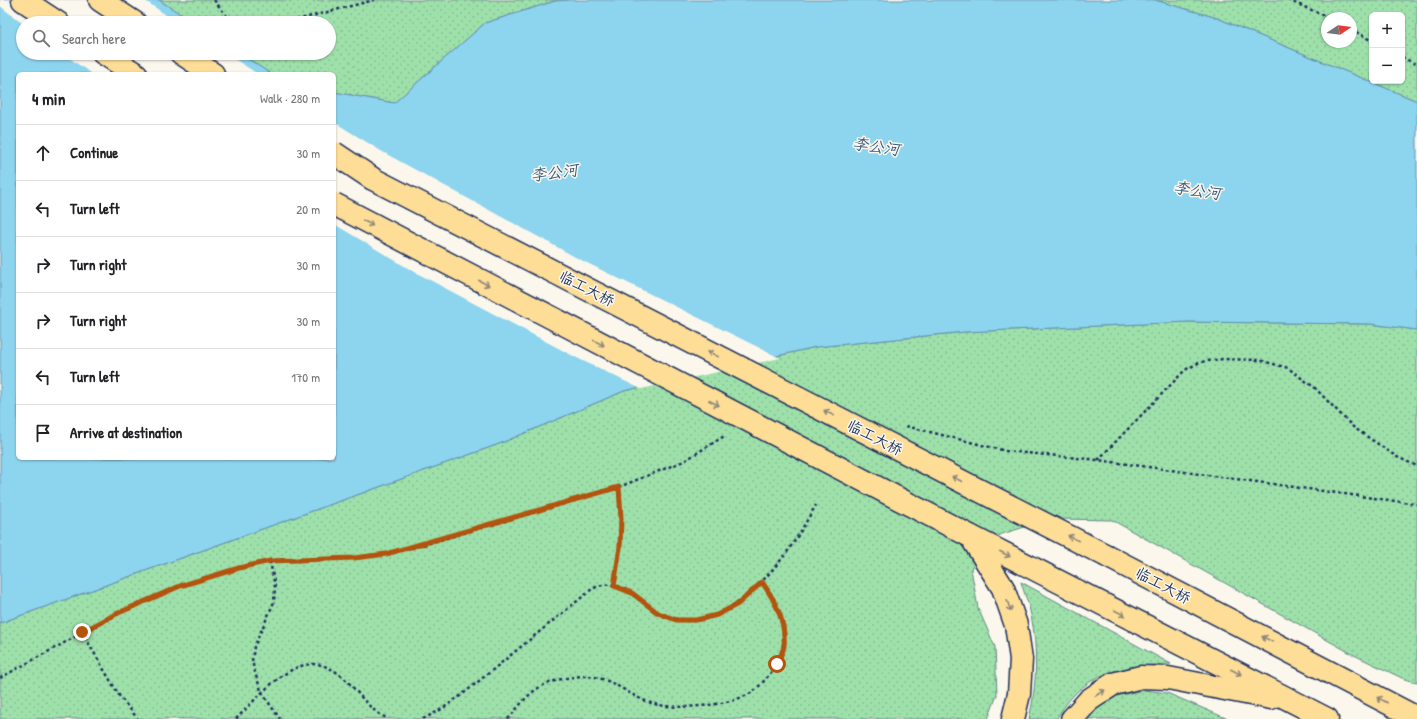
<!DOCTYPE html>
<meta charset="utf-8">
<style>
:root{--surface:#fff;--page:#f6f6f6;--text:#202124;--muted:#757577;--line:#e0e0e0}
body{margin:0;font-family:"Patrick Hand","LXGW WenKai TC",sans-serif;background:var(--page);color:var(--text)}
.controls{position:absolute;right:12px;top:12px;display:grid;overflow:hidden;border-radius:6px;box-shadow:0 1px 3px #0004}
.controls button{width:36px;height:36px;display:grid;place-items:center;padding:0;border:0;border-bottom:1px solid var(--line);background:var(--surface);color:var(--text);font:20px sans-serif}
.compass{position:absolute;left:1321px;top:12px;width:36px;height:36px;border-radius:50%;background:var(--surface);box-shadow:0 1px 3px #0004;rotate:77deg}
.stop{position:absolute;width:12px;height:12px;margin:-9px;border:3px solid #b45309;border-radius:50%;background:#fff}
.stop.end{background:#b45309;border-color:#fff;box-shadow:0 1px 4px #0008}
.list{margin:0;padding:0;list-style:none}
h2{display:flex;justify-content:space-between;align-items:center;height:52px;margin:0;padding:0 16px;font-size:17px}
h2 small{font-size:13px;font-weight:400;color:var(--muted)}
.list li{display:grid;grid-template-columns:26px 1fr auto;gap:12px;align-items:center;box-sizing:border-box;height:56px;padding:0 16px;border-top:1px solid var(--line)}
.list b{display:block;font-size:15px;white-space:nowrap}
.list em{font-size:13px;font-style:normal;color:var(--muted)}
.icon{flex:none;width:22px;height:22px;fill:none;stroke:currentColor;stroke-width:2;stroke-linecap:round;stroke-linejoin:round}
.map{position:relative;flex:none;width:1417px;height:719px;overflow:hidden}
.search{position:absolute;background:var(--surface);box-shadow:0 1px 3px #0004;left:16px;top:16px;width:320px;height:44px;display:flex;align-items:center;gap:10px;box-sizing:border-box;padding:0 14px;border-radius:22px;color:var(--muted);font-size:15px}
.panel{position:absolute;background:var(--surface);box-shadow:0 1px 3px #0004;left:16px;top:72px;width:320px;height:388px;border-radius:6px}
.map>svg:first-child{display:block}
</style>
<div class="map">
<svg width="1417" height="719" viewBox="0 0 1417 719">
<defs>
<pattern id="green-dots" width="8" height="8" patternUnits="userSpaceOnUse"><rect width="8" height="8" fill="#9ee0aa"/><path d="M2 2h.1M6 6h.1" fill="none" stroke="#88c095" stroke-width="1.8" stroke-linecap="round"/></pattern>
</defs>
<rect width="100%" height="100%" fill="#fbf7ec"/>
<filter id="ink" filterUnits="userSpaceOnUse"><feTurbulence type="fractalNoise" baseFrequency=".025" numOctaves="2"/><feDisplacementMap in="SourceGraphic" scale="8" xChannelSelector="R" yChannelSelector="G"/><feConvolveMatrix kernelMatrix="1 2 1 2 8 2 1 2 1" color-interpolation-filters="sRGB"/></filter>
<g filter="url(#ink)">
<g fill="url(#green-dots)" stroke="#5c8884" fill-rule="evenodd">
<path d="M159,0H569L555,1L485,23L394,103L334,92V74H271L239,53H329V23H194Z"/>
<path d="M1155,0H1417V101L1217,18ZM1372,15H1402V81H1372ZM1327,18H1351V42H1327Z"/>
<path d="M1188,322L1370,324L1417,330V682L1404,679L1354,655L1112,520L1059,519L1031,525L1002,534L982,546L971,569L978,608L995,647L997,695L988,719H0V623L499,444L624,391L816,347L965,332Z"/>
<path d="M1021,582L1171,664C1133,666 1100,667 1072,697C1066,703 1061,712 1056,719H1029C1037,685 1038,649 1031,615C1029,604 1024,593 1021,582Z"/>
<path d="M1144,690L1167,693L1228,719H1086L1097,708L1116,696Z"/>
</g>
<path fill="#8dd4ee" stroke="#5f92b4" d="M0,0H159L194,23H23V53H239L271,74H18V458H334V92L394,103L485,23L555,1L569,0H1155L1217,18L1417,101V330L1370,324L1188,322L965,332L816,347L624,391L499,444L0,623Z"/>
<g fill="#fbf7ec">
<path d="M0,0H144L178,23L23,24L0,6Z"/>
<path d="M62,53H225L258,74H92Z"/>
<path d="M334,122L381,151L577,258L780,358L641,389L575,357L411,270L334,224Z"/>
</g>
<g fill="none" stroke-linecap="round" stroke-linejoin="round">
<g stroke="#1b2f5e" stroke-width="25">
<g id="major">
<path d="M23,0L58,23"/>
<path d="M100,0L135,23"/>
<path d="M103,53L136,74"/>
<path d="M181,53L213,74"/>
<path d="M970,536L1327,719"/>
<path d="M971,537L1003,588L1016,625L1021,659L1019,694L1013,719"/>
<path d="M1107,556L1417,718"/>
<path d="M1072,719L1089,700L1113,684L1141,677L1168,678L1271,698"/>
</g>
</g>
<g stroke="#1b2f5e" stroke-width="2.5" stroke-dasharray="3 3" stroke-linecap="butt">
<path d="M214,0L229,19L238,23"/>
<path d="M1288,0L1330,18"/>
<path d="M285,23L374,0"/>
<path d="M1351,29L1372,41"/>
<path d="M1402,57L1417,65"/>
<path d="M906,426L1006,451L1098,460L1417,504"/>
<path d="M1098,460L1185,370L1200,362L1223,359L1259,360L1288,368L1315,388L1353,427L1397,457L1417,466"/>
<path d="M270,561L275,587L274,602L254,647L252,661L256,676L262,693L280,719"/>
<path d="M614,586L620,547L621,518L619,487"/>
<path d="M82,632L120,697L138,719"/>
<path d="M0,678L117,614L180,586L239,568L270,561L354,558L386,554L422,545L619,487L684,461L726,435"/>
<path d="M236,719C255,700 283,666 311,664C323,663 336,671 344,678C354,687 363,701 373,709C377,713 383,716 388,719"/>
<path d="M423,719L442,709L463,694L592,589C595,588 599,585 603,585C625,581 641,604 659,613C705,636 745,602 774,568C779,562 785,556 789,549C799,535 807,520 816,505"/>
<path d="M508,719C517,709 527,694 540,687C553,680 572,676 587,676C611,677 629,696 651,703C675,711 733,706 754,691C762,684 769,675 776,666C789,647 784,619 774,600C771,594 766,588 762,582"/>
</g>
<use href="#major" stroke="#fedd96" stroke-width="22"/>
<g stroke="#1b2f5e" stroke-width="25" stroke-linecap="butt">
<g id="major-bridge">
<path d="M334,153L373,179L1107,556"/>
<path d="M334,204L970,536"/>
</g>
</g>
<use href="#major-bridge" stroke="#fedd96" stroke-width="22"/>
</g>
<defs><path id="oneway-shaft" d="M-6 0H5M1.5-3L5.5 0L1.5 3" fill="none" stroke-width="1.6" stroke-linecap="round" stroke-linejoin="round"/></defs>
<g stroke="#8c867a">
<use href="#oneway-shaft" transform="translate(368 223) rotate(27)"/>
<use href="#oneway-shaft" transform="translate(484 283) rotate(27)"/>
<use href="#oneway-shaft" transform="translate(599 343) rotate(27)"/>
<use href="#oneway-shaft" transform="translate(713 354) rotate(-153)"/>
<use href="#oneway-shaft" transform="translate(714 403) rotate(27)"/>
<use href="#oneway-shaft" transform="translate(829 413) rotate(-153)"/>
<use href="#oneway-shaft" transform="translate(957 479) rotate(-153)"/>
<use href="#oneway-shaft" transform="translate(1073 538) rotate(-153)"/>
<use href="#oneway-shaft" transform="translate(1005 554) rotate(27)"/>
<use href="#oneway-shaft" transform="translate(1009 606) rotate(71)"/>
<use href="#oneway-shaft" transform="translate(1120 613) rotate(27)"/>
<use href="#oneway-shaft" transform="translate(1267 639) rotate(-152)"/>
<use href="#oneway-shaft" transform="translate(1236 672) rotate(27)"/>
<use href="#oneway-shaft" transform="translate(1100 693) rotate(-33)"/>
<use href="#oneway-shaft" transform="translate(1382 700) rotate(-152)"/>
</g>
</g>
<g fill="none" stroke-linecap="round" stroke-linejoin="round" filter="url(#ink)">
<path stroke="#b45309" stroke-width="5" d="M82,632L116,614L180,586L239,568L270,561L354,558L386,554L619,487L621,518L620,547L614,586L632,593L658,613L676,620H696L717,615L738,604L762,582C776,602 786,622 784,646C783,652 779,658 777,664"/>
</g>
<g text-anchor="middle" dominant-baseline="central" stroke-width="3" stroke-linejoin="round" paint-order="stroke">
<g font-size="15" fill="#1b2f5e" stroke="#fbf7ec">
<text transform="translate(587 288) rotate(27)">临工大桥</text>
<text transform="translate(875 437) rotate(27)">临工大桥</text>
<text transform="translate(1163 585) rotate(28)">临工大桥</text>
</g>
<g font-size="16" font-style="italic" fill="#385882" stroke="#fbf7ec">
<text transform="translate(876 146) rotate(8)">李公河</text>
<text transform="translate(554 172) rotate(-7)">李公河</text>
<text transform="translate(1197 190) rotate(8)">李公河</text>
</g>
</g>
</svg>
<div class="controls">
<button>+</button>
<button>−</button>
</div>
<svg class="compass" viewBox="-18 -18 36 36"><path d="M0-13l5 13h-10z" fill="#e53935"/><path d="M0 13l5-13h-10z" fill="#757577"/></svg>
<div class="stop" style="left:777px;top:664px"></div>
<div class="stop end" style="left:82px;top:632px"></div>
<div class="search"><svg class="icon" aria-label="search" viewBox="0 0 24 24"><circle cx="10" cy="10" r="6"/><path d="M15 15l6 6"/></svg>Search here</div>
<section class="panel">
<h2>4 min<small>Walk · 280 m</small></h2>
<ul class="list">
<li><svg class="icon" aria-label="ahead" viewBox="0 0 24 24"><path d="M12 20V5M6 11l6-6 6 6"/></svg><div><b>Continue</b></div><em>30 m</em></li>
<li><svg class="icon" aria-label="left" viewBox="0 0 24 24"><path d="M17 20v-9H6M10 6l-5 5 5 5"/></svg><div><b>Turn left</b></div><em>20 m</em></li>
<li><svg class="icon" aria-label="right" viewBox="0 0 24 24"><path d="M7 20v-9h11M14 6l5 5-5 5"/></svg><div><b>Turn right</b></div><em>30 m</em></li>
<li><svg class="icon" aria-label="right" viewBox="0 0 24 24"><path d="M7 20v-9h11M14 6l5 5-5 5"/></svg><div><b>Turn right</b></div><em>30 m</em></li>
<li><svg class="icon" aria-label="left" viewBox="0 0 24 24"><path d="M17 20v-9H6M10 6l-5 5 5 5"/></svg><div><b>Turn left</b></div><em>170 m</em></li>
<li><svg class="icon" aria-label="arrive" viewBox="0 0 24 24"><path d="M6 21V4h12l-3 4 3 4H6"/></svg><div><b>Arrive at destination</b></div></li>
</ul>
</section>
</div>
